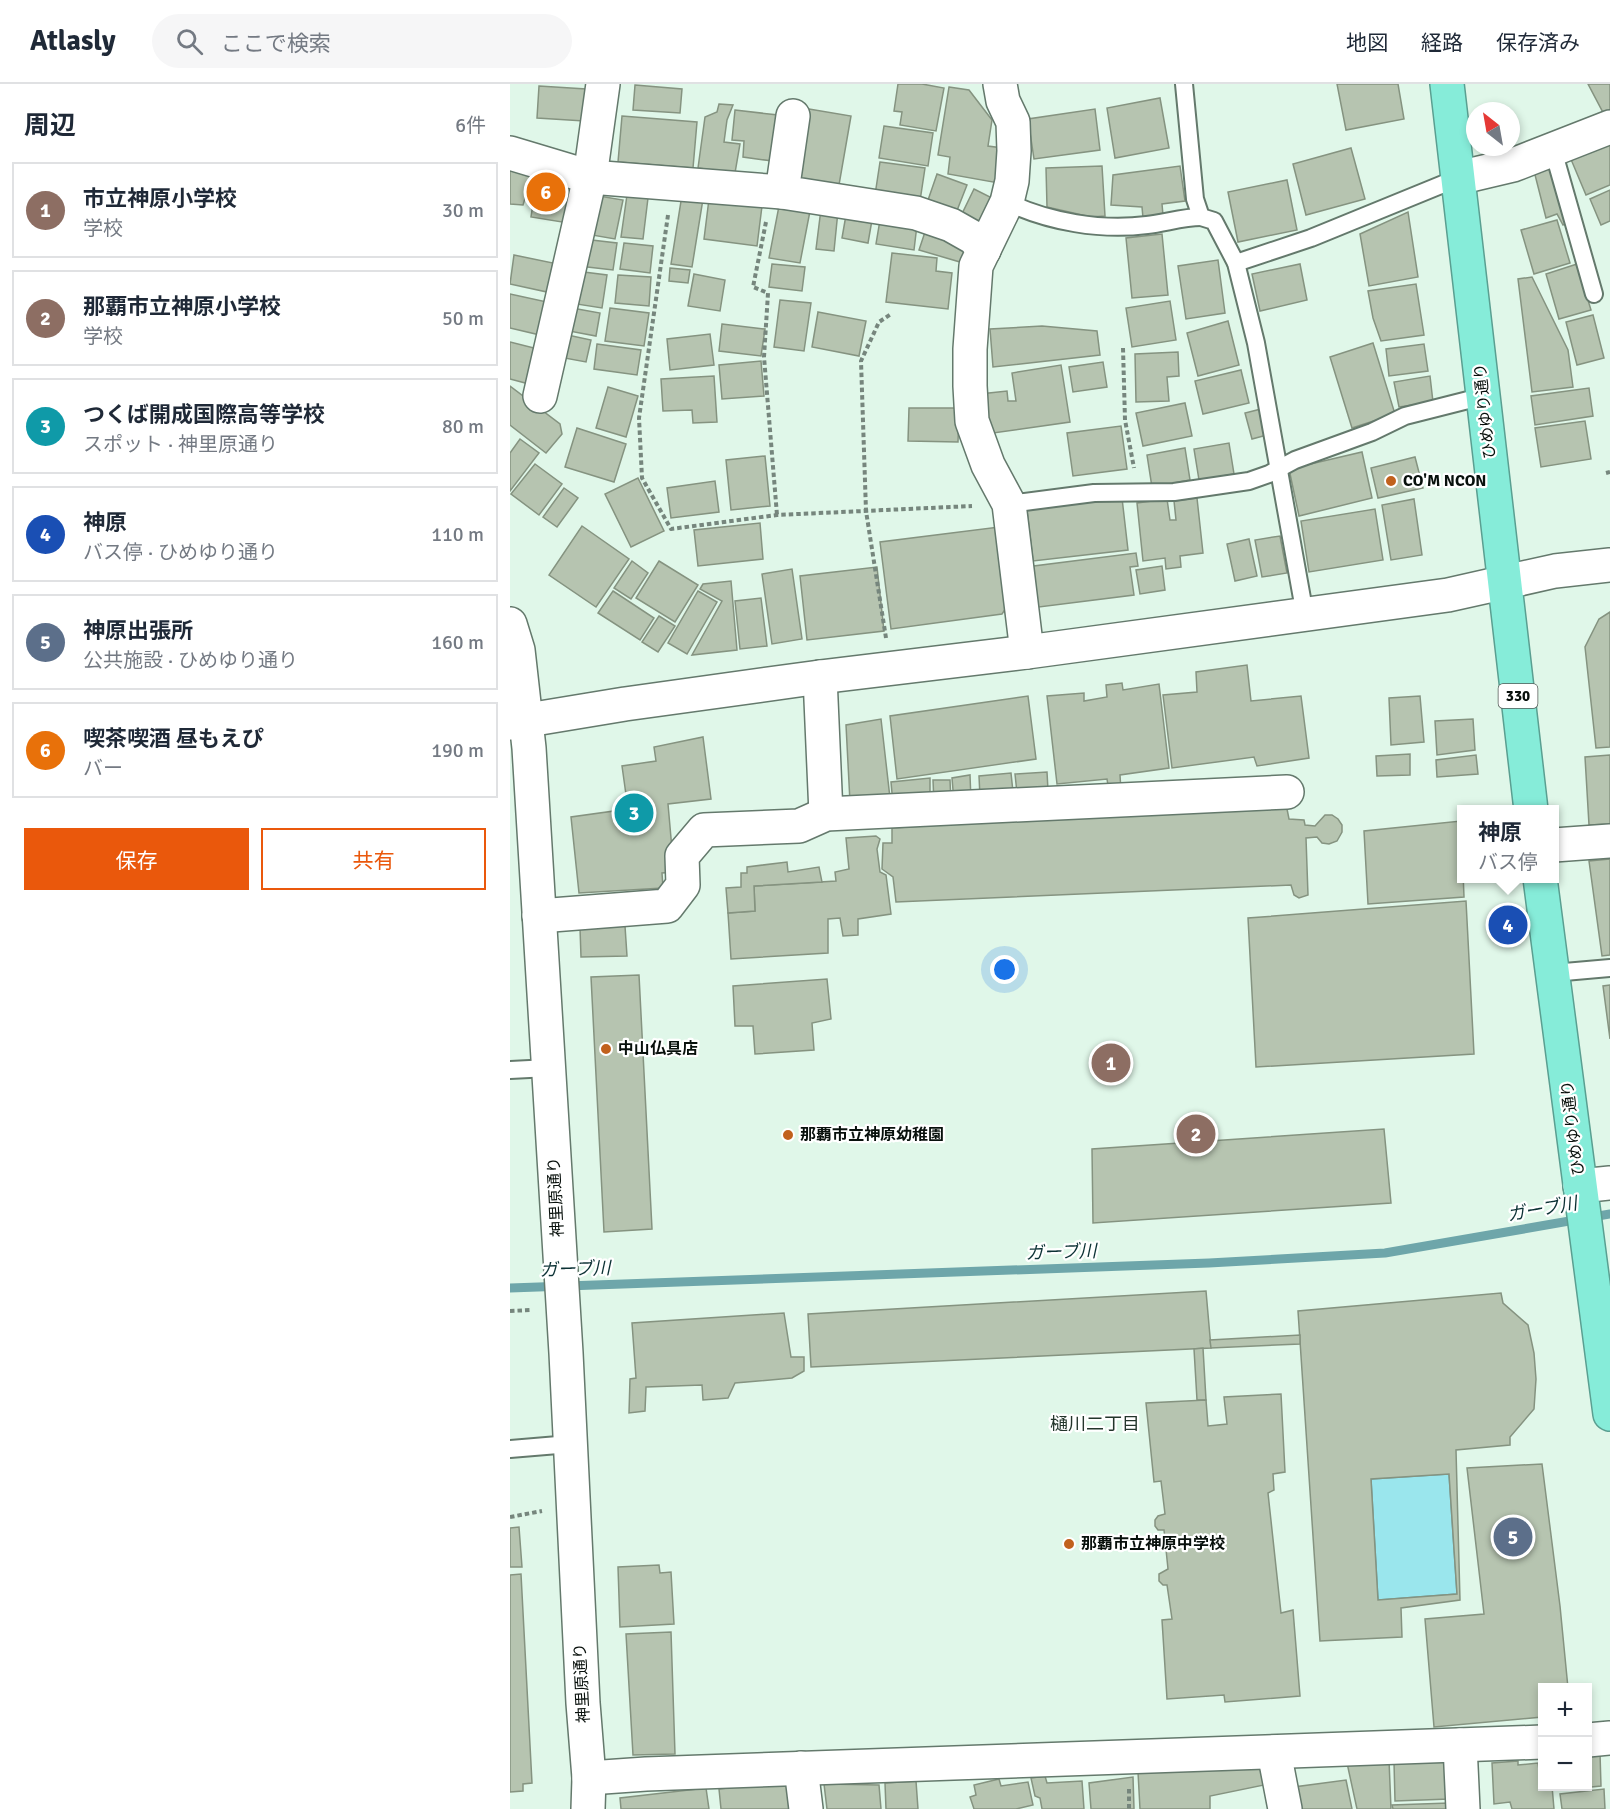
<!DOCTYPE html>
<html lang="ja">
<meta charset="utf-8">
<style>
:root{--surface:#fff;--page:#f6f6f7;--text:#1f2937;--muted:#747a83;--line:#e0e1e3;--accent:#ea580c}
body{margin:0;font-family:Signika,"Noto Sans JP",sans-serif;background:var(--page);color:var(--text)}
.controls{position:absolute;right:18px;bottom:18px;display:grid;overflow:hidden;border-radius:0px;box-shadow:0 3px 9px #0003}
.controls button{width:54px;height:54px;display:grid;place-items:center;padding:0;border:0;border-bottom:2px solid var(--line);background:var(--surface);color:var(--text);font:30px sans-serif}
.compass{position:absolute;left:956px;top:18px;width:54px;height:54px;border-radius:50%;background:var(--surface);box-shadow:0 3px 9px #0003;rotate:329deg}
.you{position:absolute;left:495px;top:886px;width:21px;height:21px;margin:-15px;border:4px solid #fff;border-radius:50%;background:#1a73e8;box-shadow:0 0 0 9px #1a73e833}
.badge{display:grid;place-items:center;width:39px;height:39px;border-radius:50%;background:var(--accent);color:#fff;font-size:20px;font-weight:700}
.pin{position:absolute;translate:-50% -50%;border:3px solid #fff;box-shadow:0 2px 6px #0006}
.popup{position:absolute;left:947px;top:721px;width:102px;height:78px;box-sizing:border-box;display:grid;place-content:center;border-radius:0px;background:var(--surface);filter:drop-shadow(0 2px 4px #0005);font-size:20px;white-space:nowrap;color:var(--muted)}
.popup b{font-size:22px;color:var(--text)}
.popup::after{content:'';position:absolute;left:50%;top:100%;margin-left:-12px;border:12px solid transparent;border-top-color:var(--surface)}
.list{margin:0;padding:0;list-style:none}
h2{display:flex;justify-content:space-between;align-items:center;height:78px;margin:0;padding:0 24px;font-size:26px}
h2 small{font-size:20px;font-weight:400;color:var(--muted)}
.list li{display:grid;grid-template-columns:39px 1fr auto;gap:18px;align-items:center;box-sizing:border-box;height:96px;margin:0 12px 12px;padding:0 12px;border:2px solid var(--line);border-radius:0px}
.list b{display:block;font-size:22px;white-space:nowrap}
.list p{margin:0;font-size:20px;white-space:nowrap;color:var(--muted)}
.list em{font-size:20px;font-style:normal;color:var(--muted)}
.actions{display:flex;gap:12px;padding:18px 24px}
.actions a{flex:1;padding:14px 0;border:2px solid var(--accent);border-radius:0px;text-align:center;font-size:21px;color:var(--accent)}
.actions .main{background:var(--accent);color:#fff}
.icon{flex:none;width:33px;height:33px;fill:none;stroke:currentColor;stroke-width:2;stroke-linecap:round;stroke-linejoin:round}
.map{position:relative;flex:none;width:1100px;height:1725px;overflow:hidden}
header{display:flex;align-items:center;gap:36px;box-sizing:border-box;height:84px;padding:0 30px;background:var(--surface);border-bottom:2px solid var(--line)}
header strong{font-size:28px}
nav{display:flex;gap:33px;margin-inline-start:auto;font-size:21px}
.search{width:420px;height:54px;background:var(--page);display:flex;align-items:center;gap:15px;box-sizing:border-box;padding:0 21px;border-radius:33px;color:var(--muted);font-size:22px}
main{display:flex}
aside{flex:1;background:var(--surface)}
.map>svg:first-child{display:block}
</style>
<header>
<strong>Atlasly</strong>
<div class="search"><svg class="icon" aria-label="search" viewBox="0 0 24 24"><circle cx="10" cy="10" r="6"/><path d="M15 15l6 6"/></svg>ここで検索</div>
<nav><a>地図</a><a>経路</a><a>保存済み</a></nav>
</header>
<main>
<aside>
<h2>周辺<small>6件</small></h2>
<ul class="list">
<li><span class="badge" style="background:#8d6e63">1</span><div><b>市立神原小学校</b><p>学校</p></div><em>30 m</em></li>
<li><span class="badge" style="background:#8d6e63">2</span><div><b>那覇市立神原小学校</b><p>学校</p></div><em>50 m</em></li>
<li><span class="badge" style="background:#0f9aa8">3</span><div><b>つくば開成国際高等学校</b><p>スポット · 神里原通り</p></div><em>80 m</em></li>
<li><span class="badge" style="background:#1a4fb4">4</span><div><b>神原</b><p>バス停 · ひめゆり通り</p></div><em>110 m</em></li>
<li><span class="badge" style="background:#5c6f8a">5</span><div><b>神原出張所</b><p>公共施設 · ひめゆり通り</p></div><em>160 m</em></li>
<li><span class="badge" style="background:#e8710a">6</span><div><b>喫茶喫酒 昼もえぴ</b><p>バー</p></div><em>190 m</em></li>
</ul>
<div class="actions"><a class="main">保存</a><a>共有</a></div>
</aside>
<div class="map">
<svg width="1100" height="1725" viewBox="0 0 1100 1725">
<rect width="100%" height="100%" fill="#e0f7e9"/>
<path fill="#9ae6ed" stroke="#6ea6aa" stroke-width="1.5" d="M939,1390L947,1510L868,1516L861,1395Z"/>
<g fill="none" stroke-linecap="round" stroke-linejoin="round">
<path stroke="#6ea6aa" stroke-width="9" d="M0,1204L699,1179L875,1169L1100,1130"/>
</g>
<g fill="#b6c4b0" stroke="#859380" stroke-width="1.5" fill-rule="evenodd">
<path d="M388,0H412L434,4L426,47L390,41L392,28L384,27Z"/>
<path d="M827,0H888L894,35L836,46Z"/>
<path d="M1078,0H1100V35L1097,36Z"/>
<path d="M125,1L172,5L170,29L123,26Z"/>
<path d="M29,2L76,5L74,37L27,34Z"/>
<path d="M439,3L459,6L482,36L478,62L500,65L494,100L438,90L440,73L428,71Z"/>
<path d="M650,14L659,64L605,74L597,24Z"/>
<path d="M209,20L223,21L217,36L214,58L230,60L225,89L188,84L195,33L207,28Z"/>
<path d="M299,25L341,32L329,101L287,95Z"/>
<path d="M585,25L590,66L524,75L518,35Z"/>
<path d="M225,26L268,31L262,77L233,73L234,57L222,56Z"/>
<path d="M112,32L187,38L183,84L108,78Z"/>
<path d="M374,42L423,49L418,82L369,74Z"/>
<path d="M1100,55V101L1076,111L1060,73Z"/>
<path d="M841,64L855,115L796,131L783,80Z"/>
<path d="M370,78L415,84L410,117L365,111Z"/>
<path d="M1043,80L1059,138L1053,141L1047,130L1036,134L1024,87Z"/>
<path d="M0,81L23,88L13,121L0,120Z"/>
<path d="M592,82L595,132L581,133L537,123L536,84Z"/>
<path d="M670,82L675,117L652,120L653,131L633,134L632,123L601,121L603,91Z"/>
<path d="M427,90L457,101L446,129L417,119Z"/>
<path d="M27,94L64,99L58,139L21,133Z"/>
<path d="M777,96L787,146L728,158L718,108Z"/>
<path d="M464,105L490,118L475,148L449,136Z"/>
<path d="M1100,106V137L1091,141L1080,115Z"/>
<path d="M83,111L113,116L105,155L76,150Z"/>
<path d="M117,111L138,114L133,155L111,153Z"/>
<path d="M172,111L193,115L182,183L161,180Z"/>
<path d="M199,115L252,122L247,162L194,155Z"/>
<path d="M269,122L300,127L290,179L259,174Z"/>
<path d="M311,125L328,127L324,167L306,165Z"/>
<path d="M898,128L908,193L859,202L850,150Z"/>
<path d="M336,131L362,136L358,159L332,154Z"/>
<path d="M370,136L407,141L404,166L366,160Z"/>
<path d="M1047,136L1060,179L1024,190L1011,146Z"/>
<path d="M416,145L456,164L450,178L409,166Z"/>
<path d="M652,150L658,211L622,214L616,154Z"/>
<path d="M73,155L107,159L103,186L69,182Z"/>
<path d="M114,159L143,162L140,189L110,185Z"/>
<path d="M382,169L427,174L426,187L442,189L438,225L376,218Z"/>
<path d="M4,171L43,179L37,208L0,200Z"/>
<path d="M708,176L715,229L676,235L668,182Z"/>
<path d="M262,180L295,183L292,207L259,203Z"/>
<path d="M790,180L797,216L750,227L742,190Z"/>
<path d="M1067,180L1081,226L1049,235L1036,190Z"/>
<path d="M160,184L180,186L178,199L159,197Z"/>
<path d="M66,187L97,191L92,224L60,219Z"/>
<path d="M184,190L215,196L210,227L178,222Z"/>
<path d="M108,191L141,193L139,222L105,219Z"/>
<path d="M1022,193L1058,266L1063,303L1022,308L1008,195Z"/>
<path d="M906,200L914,251L871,257L863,234L858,207Z"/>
<path d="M0,210L37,218L30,251L0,244Z"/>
<path d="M270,216L301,219L294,267L264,263Z"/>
<path d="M660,217L666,256L622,263L616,224Z"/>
<path d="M62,224L90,229L86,252L59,247Z"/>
<path d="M100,224L139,229L134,262L95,257Z"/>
<path d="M308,228L356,237L349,272L302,263Z"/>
<path d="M1083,231L1094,274L1067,281L1056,238Z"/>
<path d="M718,237L729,281L688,292L677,249Z"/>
<path d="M212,240L255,245L251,272L209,267Z"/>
<path d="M532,242L587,247L590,271L483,283L480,245Z"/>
<path d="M53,250L81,256L76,278L49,273Z"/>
<path d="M200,250L204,281L160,286L157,255Z"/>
<path d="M0,258L28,265L19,300L0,295Z"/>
<path d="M863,259L885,330L842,344L820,273Z"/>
<path d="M87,260L131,266L127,291L84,285Z"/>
<path d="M914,260L918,287L879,292L876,265Z"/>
<path d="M668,268L669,292L657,293L659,317L626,318L625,270Z"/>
<path d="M251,277L254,312L212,315L209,281Z"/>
<path d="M593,278L597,303L563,308L559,283Z"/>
<path d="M551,281L560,338L476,350L470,310L497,307L498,317H506L502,289Z"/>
<path d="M731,286L739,319L693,330L685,297Z"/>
<path d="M204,292L207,338L183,339L182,326L153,327L151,295Z"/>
<path d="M920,292L923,318L889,323L884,298Z"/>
<path d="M0,302L50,340L52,350L36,369L0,341Z"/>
<path d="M98,303L128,312L116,353L86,344Z"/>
<path d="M1079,304L1083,332L1025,341L1021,312Z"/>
<path d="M675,319L682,352L633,362L626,329Z"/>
<path d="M399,324H449L448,358L398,357Z"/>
<path d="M751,325L757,351L742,355L735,329Z"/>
<path d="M1075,337L1081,375L1031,383L1025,344Z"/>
<path d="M611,342L617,385L563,392L557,349Z"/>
<path d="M67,344L116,360L104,398L55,383Z"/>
<path d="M10,355L29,369L0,407V369Z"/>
<path d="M719,359L724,390L689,396L684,365Z"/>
<path d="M675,364L680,396L642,403L637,371Z"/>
<path d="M852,368L862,414L789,432L779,385Z"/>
<path d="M255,372L260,422L221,426L216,376Z"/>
<path d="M905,373L913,404L868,414L861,384Z"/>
<path d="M25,380L52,400L29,431L1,410Z"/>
<path d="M128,394L154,447L121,463L95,410Z"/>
<path d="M205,397L209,428L161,434L157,404Z"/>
<path d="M54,404L68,414L47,443L33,433Z"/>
<path d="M612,414L618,466L523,477L517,426Z"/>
<path d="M687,414L693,469L670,472L671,483L656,485L655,474L633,477L627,419L657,415L660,436H666L664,417Z"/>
<path d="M904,415L912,471L881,476L872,421Z"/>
<path d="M865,425L873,476L799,488L791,437Z"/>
<path d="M250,439L253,475L188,482L184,446Z"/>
<path d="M72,442L119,475L86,523L39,491Z"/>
<path d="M489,443L498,521L492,530L381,545L370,458Z"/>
<path d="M770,452L777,489L752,493L745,456Z"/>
<path d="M739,455L747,492L725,497L717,460Z"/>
<path d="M626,469L628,482L620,483L624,511L521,524L516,483Z"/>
<path d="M122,477L138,489L121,515L104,504Z"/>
<path d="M149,477L188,501L165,538L126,514Z"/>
<path d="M652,482L655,506L630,510L626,486Z"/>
<path d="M367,483L374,547L297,556L290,492Z"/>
<path d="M282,485L292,555L262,560L252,490Z"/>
<path d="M221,497L227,566L182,571L212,517L190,505L193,500Z"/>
<path d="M103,507L144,534L130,556L88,529Z"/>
<path d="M188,507L207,518L177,570L158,559Z"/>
<path d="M251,514L257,562L230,565L225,517Z"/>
<path d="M1100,528V663L1086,664L1075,563L1089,535Z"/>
<path d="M149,532L165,542L148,568L132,558Z"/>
<path d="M737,581L741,617L791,612L799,674L747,682L744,673L662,684L653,611L687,608L686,588Z"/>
<path d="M612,599L613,606L649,600L659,684L610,691L611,707L599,708L597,695L547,700L537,612L574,609V617L597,613L596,601Z"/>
<path d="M518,612L526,675L387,695L380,632Z"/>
<path d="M910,612L914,658L881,661L879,614Z"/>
<path d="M371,635L380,714L340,718L336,641Z"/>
<path d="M963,635L965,666L927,671L925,637Z"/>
<path d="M193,653L201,715L158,720L164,788L152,789L153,804L69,809L61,733L118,725L112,682L146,677L144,663Z"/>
<path d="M900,670V691L867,692L866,672Z"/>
<path d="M966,671L968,690L927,693L926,676Z"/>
<path d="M1100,671V740L1079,741L1075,673Z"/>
<path d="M537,688L538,706L507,709L505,690Z"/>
<path d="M501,689L503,708L470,713L469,692Z"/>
<path d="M460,691L461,717L444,718L442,694Z"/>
<path d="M420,694V718L383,720L381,698Z"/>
<path d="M423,696H440L441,720H424Z"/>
<path d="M776,720L779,735L794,736L795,741L805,742L815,731H822L828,735L832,741V748L827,757L819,760L812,759L807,753L796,754L798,811L789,814L784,811L781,801L386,818L383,793L372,785L373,759H382V744Z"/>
<path d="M951,737L954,813L858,820L854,747Z"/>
<path d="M366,752L370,755L367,765L370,788L376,791L381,830L348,835V851L333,852L330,834L318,835V869L221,875L218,829L245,827L244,802L326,797L325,788L339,785L336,754Z"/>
<path d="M1100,775V871L1092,872L1079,777Z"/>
<path d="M277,778L278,788L309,783L312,798L244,802L245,827L218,829L216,804L231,803V789H237V783Z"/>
<path d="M956,817L964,970L746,983L738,834Z"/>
<path d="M115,842L117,872L71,873L70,844Z"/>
<path d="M129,891L142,1145L94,1148L81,893Z"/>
<path d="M317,895L321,935L302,939L304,966L245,970L243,942H225L223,902Z"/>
<path d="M1100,901V955L1093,902Z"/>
<path d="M874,1045L881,1119L583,1139L582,1065Z"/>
<path d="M696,1207L701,1264L301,1283L298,1230Z"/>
<path d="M991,1209L993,1219L1018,1241L1024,1269L1026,1295L1024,1325L1000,1353V1361L946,1366L950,1516L891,1524L892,1553L810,1557L788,1227ZM939,1390L947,1510L868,1516L861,1395Z"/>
<path d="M274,1229L281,1273H294V1287L282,1294L225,1299L218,1314L193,1316L192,1301L136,1303L135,1327L119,1329L120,1295L126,1294L122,1239Z"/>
<path d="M790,1251V1260L701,1264L700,1256Z"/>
<path d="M693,1264L696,1316H687L684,1265Z"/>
<path d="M771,1310L775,1388L763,1390L764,1406L758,1409L771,1529L783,1526L790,1612L715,1618L714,1611L657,1615L652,1536L662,1535L657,1501H653L649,1497V1490L658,1485L654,1446H648L645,1442V1436L648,1432L655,1430L651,1397L644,1398L636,1319L696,1316L698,1342L717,1340L714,1313Z"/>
<path d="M1032,1380L1050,1522L1058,1604H1032V1633L924,1643L915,1535L974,1530L957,1384Z"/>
<path d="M9,1443L12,1483H0V1444Z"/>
<path d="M149,1481L150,1489L161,1488L164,1540L110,1543L108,1483Z"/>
<path d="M11,1490L22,1699L13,1700V1707L0,1708V1491Z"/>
<path d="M161,1548L165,1670L123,1671L116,1550Z"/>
<path d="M1078,1669H1090L1091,1702L1050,1706V1702H1078Z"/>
<path d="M879,1676L881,1725H847L837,1679Z"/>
<path d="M938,1676L939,1715L885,1717L884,1678Z"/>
<path d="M1008,1677V1681L1028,1679L1029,1686L1032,1689V1702H1042L1044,1725H1002L1000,1718L984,1720L982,1679Z"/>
<path d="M758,1681L759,1700L700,1712V1725H630L628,1688Z"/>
<path d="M535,1692L537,1699L572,1697L574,1725H532L530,1714L525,1712L521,1694Z"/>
<path d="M623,1693L624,1725H581L579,1699Z"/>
<path d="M489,1695L491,1702L518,1698L523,1721L506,1725H464L460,1713L466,1711L464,1701Z"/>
<path d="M836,1696L842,1725H788L784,1703Z"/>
<path d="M276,1697L280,1725H211L209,1705Z"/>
<path d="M406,1697L408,1725H376L375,1699Z"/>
<path d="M314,1700L369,1701L371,1725H317Z"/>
<path d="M196,1704L199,1725H111L110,1714Z"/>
<path d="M1094,1705L1095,1725H1052L1050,1710Z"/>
<path d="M939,1719L940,1725H883L882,1721Z"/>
</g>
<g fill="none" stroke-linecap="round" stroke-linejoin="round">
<g stroke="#64796c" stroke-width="20">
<g id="lane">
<path d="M674,0L685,115L691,133L704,137L726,179L746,259L795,531"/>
<path d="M1043,66L1084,210"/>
<path d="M497,118C539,138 591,147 637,141C655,139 673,133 691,133"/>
<path d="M726,179L801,154L948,94"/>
<path d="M499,420L584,409L664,408L739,397L759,390L785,376L862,348L895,332L974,312"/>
<path d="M1043,889L1100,884"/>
<path d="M0,986L39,984"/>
<path d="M0,1365L60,1360"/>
</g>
</g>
<g stroke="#64796c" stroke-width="36">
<g id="street">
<path d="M490,0L493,17L503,38L504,67L502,97L497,118L466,182L460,265V302L462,337L478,381L499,420L517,568"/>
<path d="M283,32L272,108L406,129L441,141L464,154L474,166"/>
<path d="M0,69L80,93L272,108"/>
<path d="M948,94L1003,81L1100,43"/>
<path d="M30,312L80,93L93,0"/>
<path d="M310,593L316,730"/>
<path d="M1044,761L1100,757"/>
<path d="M29,832L157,822L173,801L172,772L194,746L289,742L316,730L777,708"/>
<path d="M1070,1102L1100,1099"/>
<path d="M1078,1656L1100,1654"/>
<path d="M950,1661L953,1725"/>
<path d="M764,1668L775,1725"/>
<path d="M291,1684L296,1725"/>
<path d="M79,1694L136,1690L1032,1658"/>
</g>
</g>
<g stroke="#64796c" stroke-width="36">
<g id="secondary">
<path d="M0,540L8,566L19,664L56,1269L73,1619L79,1694L78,1725"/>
<path d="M0,639L115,620L310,593L517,568L938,511L1045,487L1100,481"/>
</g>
</g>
<g stroke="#5a9f91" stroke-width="36">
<g id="highway">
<path d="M937,0L1021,726"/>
<path d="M1030,794L1100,1330"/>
</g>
</g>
<g stroke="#76867d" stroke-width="4" stroke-dasharray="4.5 3" stroke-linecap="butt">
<path d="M158,131L129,334L132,394L161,445L267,431L462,422"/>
<path d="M256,138L243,203L258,209L254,273L267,431"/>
<path d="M613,264L615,336L624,384"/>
<path d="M1096,389L1100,388"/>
<path d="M376,554L356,427L351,277L369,238L381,230"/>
<path d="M0,1227L20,1226"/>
<path d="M0,1433L32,1427"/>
<path d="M619,1705V1725"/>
</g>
<use href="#lane" stroke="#fff" stroke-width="16"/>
<use href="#street" stroke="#fff" stroke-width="33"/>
<use href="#secondary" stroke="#fff" stroke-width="33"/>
<use href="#highway" stroke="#86ecd9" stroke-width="33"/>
</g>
<g fill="#c1611d" stroke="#fff" stroke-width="2">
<circle cx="881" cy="397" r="6"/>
<circle cx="96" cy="965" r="6"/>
<circle cx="278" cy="1051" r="6"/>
<circle cx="559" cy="1460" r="6"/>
</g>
<g text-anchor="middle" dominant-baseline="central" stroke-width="4.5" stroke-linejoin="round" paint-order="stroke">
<rect fill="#fff" stroke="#525855" stroke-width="1.5" x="988.5" y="600" width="39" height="24" rx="4.5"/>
<g font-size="15" font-weight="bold" fill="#08100c">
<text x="1008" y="612">330</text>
</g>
<g font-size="16" fill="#08100c" stroke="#fff">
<text transform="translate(975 327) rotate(-96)">ひめゆり通り</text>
<text transform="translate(1063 1044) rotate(-97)">ひめゆり通り</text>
<text transform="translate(46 1113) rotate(-93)">神里原通り</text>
<text transform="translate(72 1599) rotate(-93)">神里原通り</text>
</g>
<g font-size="16" font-weight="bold" fill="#08100c" stroke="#fff" text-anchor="start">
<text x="893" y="397">CO'M NCON</text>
<text x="108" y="965">中山仏具店</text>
<text x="290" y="1051">那覇市立神原幼稚園</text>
<text x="571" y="1460">那覇市立神原中学校</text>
</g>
<g font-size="18" font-style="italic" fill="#0b3134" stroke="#fff">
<text transform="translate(1032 1125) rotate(-10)">ガーブ川</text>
<text transform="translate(551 1168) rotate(-2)">ガーブ川</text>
<text transform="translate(65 1185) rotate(-2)">ガーブ川</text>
</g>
<g font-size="18" fill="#23352b" stroke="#fff">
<text x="585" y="1340">樋川二丁目</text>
</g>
</g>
</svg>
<div class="controls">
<button>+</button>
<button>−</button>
</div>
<svg class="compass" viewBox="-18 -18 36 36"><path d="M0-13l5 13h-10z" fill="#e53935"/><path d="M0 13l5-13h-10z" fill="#747a83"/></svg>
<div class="you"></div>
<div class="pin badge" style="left:601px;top:979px;background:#8d6e63">1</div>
<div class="pin badge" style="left:686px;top:1050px;background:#8d6e63">2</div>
<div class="pin badge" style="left:124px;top:729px;background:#0f9aa8">3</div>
<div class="pin badge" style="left:998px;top:841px;background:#1a4fb4">4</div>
<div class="popup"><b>神原</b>バス停</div>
<div class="pin badge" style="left:1003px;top:1453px;background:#5c6f8a">5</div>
<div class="pin badge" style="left:36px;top:108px;background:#e8710a">6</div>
</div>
</main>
